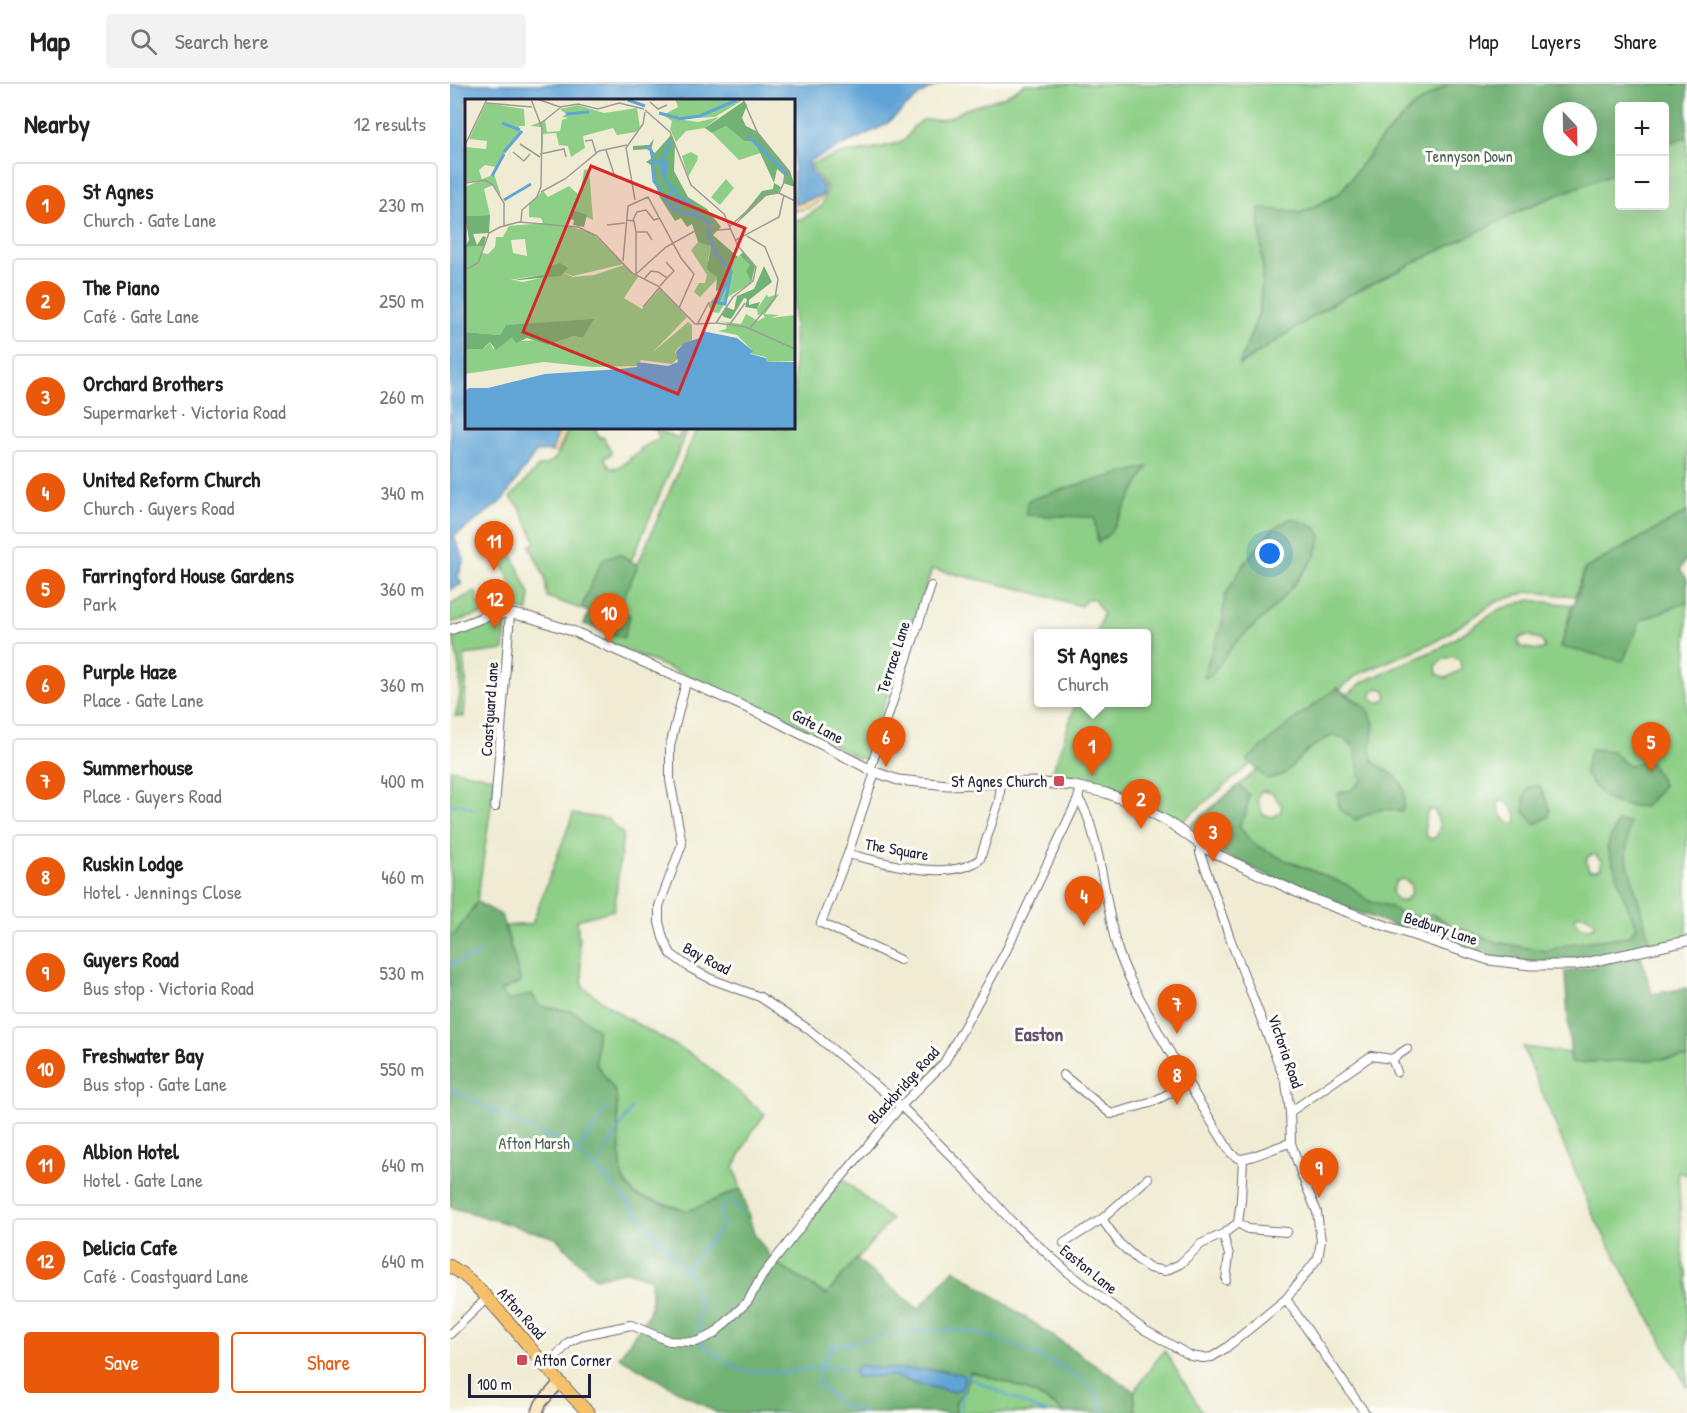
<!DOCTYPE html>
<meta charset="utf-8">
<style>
:root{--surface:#fff;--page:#f2f2f2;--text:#222;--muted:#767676;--line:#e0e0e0;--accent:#ea580c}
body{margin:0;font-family:"Patrick Hand",sans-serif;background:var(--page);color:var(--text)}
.controls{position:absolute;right:18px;top:18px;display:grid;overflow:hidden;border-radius:6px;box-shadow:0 6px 24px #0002}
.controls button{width:54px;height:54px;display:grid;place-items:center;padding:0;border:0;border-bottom:2px solid var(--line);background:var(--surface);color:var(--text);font:30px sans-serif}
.compass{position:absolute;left:1093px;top:18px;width:54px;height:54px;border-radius:50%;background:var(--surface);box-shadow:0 6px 24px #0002;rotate:158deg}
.scale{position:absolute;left:18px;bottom:15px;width:123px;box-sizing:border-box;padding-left:6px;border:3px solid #22223b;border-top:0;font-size:16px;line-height:21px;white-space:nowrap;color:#22223b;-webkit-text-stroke:4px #fdfcf7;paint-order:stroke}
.you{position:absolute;left:820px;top:470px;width:21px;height:21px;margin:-15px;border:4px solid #fff;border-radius:50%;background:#1a73e8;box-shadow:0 0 0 9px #1a73e833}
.badge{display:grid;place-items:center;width:39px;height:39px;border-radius:50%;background:var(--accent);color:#fff;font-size:20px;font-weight:700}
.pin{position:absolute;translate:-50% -50px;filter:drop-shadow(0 2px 3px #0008)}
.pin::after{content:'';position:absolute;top:32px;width:21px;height:18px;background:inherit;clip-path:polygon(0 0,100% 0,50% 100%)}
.popup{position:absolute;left:584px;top:545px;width:117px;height:78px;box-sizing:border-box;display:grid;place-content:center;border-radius:6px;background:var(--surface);filter:drop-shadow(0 2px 4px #0005);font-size:20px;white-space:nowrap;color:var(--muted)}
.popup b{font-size:22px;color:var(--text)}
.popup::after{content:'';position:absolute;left:50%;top:100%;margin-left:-12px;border:12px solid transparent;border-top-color:var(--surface)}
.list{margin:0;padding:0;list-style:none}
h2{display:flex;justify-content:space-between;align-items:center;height:78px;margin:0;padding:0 24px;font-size:26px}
h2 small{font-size:20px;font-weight:400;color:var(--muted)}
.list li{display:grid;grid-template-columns:39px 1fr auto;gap:18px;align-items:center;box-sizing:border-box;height:84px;margin:0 12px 12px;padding:0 12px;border:2px solid var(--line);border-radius:6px}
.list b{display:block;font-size:22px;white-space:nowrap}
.list p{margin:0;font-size:20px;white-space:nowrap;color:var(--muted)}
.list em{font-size:20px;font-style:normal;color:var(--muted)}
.actions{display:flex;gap:12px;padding:18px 24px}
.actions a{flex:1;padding:14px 0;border:2px solid var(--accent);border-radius:6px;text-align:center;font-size:21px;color:var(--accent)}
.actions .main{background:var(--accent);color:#fff}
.icon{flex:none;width:33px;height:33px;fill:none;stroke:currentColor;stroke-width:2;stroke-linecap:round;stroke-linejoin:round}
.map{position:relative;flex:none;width:1237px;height:1329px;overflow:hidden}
header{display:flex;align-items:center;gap:36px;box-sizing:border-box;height:84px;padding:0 30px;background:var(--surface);border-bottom:2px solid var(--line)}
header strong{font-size:28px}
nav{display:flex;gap:33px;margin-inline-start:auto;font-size:21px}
.search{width:420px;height:54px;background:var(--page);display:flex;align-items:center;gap:15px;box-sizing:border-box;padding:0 21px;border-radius:6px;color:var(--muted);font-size:22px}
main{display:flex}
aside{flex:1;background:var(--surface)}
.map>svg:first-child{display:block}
</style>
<header>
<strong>Map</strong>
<div class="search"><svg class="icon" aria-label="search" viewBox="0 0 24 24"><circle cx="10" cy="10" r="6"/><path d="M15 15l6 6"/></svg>Search here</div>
<nav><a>Map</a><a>Layers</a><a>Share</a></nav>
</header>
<main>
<aside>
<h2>Nearby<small>12 results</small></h2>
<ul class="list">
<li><span class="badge">1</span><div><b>St Agnes</b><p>Church · Gate Lane</p></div><em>230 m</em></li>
<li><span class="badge">2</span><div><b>The Piano</b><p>Café · Gate Lane</p></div><em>250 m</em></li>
<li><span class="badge">3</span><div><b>Orchard Brothers</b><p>Supermarket · Victoria Road</p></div><em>260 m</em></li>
<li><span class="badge">4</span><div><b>United Reform Church</b><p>Church · Guyers Road</p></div><em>340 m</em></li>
<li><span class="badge">5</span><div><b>Farringford House Gardens</b><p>Park</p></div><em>360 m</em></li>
<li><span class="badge">6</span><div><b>Purple Haze</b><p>Place · Gate Lane</p></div><em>360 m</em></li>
<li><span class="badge">7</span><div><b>Summerhouse</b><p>Place · Guyers Road</p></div><em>400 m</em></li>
<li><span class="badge">8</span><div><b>Ruskin Lodge</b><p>Hotel · Jennings Close</p></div><em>460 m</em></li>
<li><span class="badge">9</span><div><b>Guyers Road</b><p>Bus stop · Victoria Road</p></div><em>530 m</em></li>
<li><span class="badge">10</span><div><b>Freshwater Bay</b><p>Bus stop · Gate Lane</p></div><em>550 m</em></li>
<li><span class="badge">11</span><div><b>Albion Hotel</b><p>Hotel · Gate Lane</p></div><em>640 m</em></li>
<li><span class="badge">12</span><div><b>Delicia Cafe</b><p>Café · Coastguard Lane</p></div><em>640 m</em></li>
</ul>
<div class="actions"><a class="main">Save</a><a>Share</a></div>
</aside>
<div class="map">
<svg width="1237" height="1329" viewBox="0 0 1237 1329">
<rect width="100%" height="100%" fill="#fdfcf7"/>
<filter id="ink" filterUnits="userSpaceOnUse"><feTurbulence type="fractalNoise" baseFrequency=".0167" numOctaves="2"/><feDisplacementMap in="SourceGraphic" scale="12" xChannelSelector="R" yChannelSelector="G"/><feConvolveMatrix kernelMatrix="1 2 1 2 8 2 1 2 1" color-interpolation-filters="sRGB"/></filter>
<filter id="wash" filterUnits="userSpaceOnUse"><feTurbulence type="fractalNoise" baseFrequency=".008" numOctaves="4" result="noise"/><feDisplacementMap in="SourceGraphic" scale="24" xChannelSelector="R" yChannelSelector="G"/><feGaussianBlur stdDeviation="1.35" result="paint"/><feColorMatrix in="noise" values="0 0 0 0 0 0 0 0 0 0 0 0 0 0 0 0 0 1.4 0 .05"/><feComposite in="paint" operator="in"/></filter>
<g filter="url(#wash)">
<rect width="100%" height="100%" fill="#f0ecd4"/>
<g fill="#8ecf87" stroke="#587861" stroke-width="1.5" fill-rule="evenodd">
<path d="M575,0H998L964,22L927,60L889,110L851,129L809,125L813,186L809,229L790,281L885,218L1082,121L1169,87L1170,122H1214L1215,60L1237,53V428L1135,485L1125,512L1078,508L1046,518L988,556L907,591L729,740C712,728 695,716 676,707C655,698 624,695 601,692L626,619L696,618V550L647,549L653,529L643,514L636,516L631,522L571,505L482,485L415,674H407L333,632L154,557L160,550L173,553L168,526L247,344H344V136L354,134L372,122L377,104L363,85L361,80L398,68H407L445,60L456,55L463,43L473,36H489L499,34L516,25L554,13ZM697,384L648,458L644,433L576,431Z"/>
<path d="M119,344H147L145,346L150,354L153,353L161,367V370L154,374L161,385L164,383L165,385L181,375L180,374L191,367L190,365L210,354L204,344L228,354L233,344L236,347L229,366L181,477L169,470L145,491L131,525L97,513L95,494L80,462L86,458L69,422L60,414L89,382C110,380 112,360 119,344Z"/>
<path d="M62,471L80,510L78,527L52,522L67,515L65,511L66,510L50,476Z"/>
<path d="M25,507L27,511L26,514L28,520L38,524L35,529L0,539V521Z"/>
<path d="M1079,516L1122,521L1111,563L1191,536L1237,518V854L1201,862L1040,873L736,745L913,598L992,563L1050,525ZM1078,551L1088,555L1094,560V565L1088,566L1070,563L1068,557L1071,553ZM1003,572L1010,577L1011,586L996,594L987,590L986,582L992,576ZM929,604L935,606L937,613L932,618H925L921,613L922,607ZM811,707L822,709L832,722L830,728L823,733L813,731L807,715ZM1055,717C1062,723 1068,729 1067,739H1058C1053,733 1047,727 1048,718ZM979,725L985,727L990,742L987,752L982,755L976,752C974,742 974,733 979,725ZM1145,770L1151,777V784L1147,786H1139L1136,778L1138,772ZM953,795L960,799L962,808L955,817H947L942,808L946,797ZM1127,831H1136L1145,838L1144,843C1136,845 1129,843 1125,836Z"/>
<path d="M56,535L54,566L14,571L16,597L14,633L5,632C15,605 9,581 3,553C16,541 39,536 56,535Z"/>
<path d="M0,685L45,694L27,818L6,849L0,853Z"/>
<path d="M123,730L157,735L173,750L164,826L127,836L133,903L175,933L246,973L315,1030L302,1048L284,1083L291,1105L238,1127L185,1111L172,1094L166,1009L146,980L147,945L124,928L58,917L50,907L71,898L55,842L82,840Z"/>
<path d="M1073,963L1120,969L1121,979L1237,974V1091L1228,1088L1233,1180L1237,1191V1303L1143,1131Z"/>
<path d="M393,1095L441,1136L376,1211L325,1179Z"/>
<path d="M714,1266L753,1329H686L684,1307Z"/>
<path d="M520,1288C552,1296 588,1307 614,1329H506L504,1328L506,1317L516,1306Z"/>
</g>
<g fill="#72b274" stroke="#4a6a58" stroke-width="1.5" fill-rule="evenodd">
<path d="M998,0H1237V53L1215,60L1214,22H1170L1169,87L1082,121L885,218L789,281L809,229L813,186L809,124L851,129L889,110L927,60L964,22ZM1102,27H1138V63H1102Z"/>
<path d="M698,383L660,449L648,459L644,433L575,431L578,416L630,400Z"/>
<path d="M1237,428V473L1230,485L1237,495V518L1191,536L1173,577L1111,563L1135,485Z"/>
<path d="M842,434L866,443L871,453L865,473L842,503L822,526L784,560L762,590L756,594L753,591L772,540L775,511L796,477L824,444Z"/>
<path d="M169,470L188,481L168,526L180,532L174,554L134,540L139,528L131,525L145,491L154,474Z"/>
<path d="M887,604L916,623L924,639L921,663L923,678C946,691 961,699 952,728C931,722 924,726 906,736L889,725L888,709L900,707L912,697C902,672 915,660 883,651L859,665L833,691L817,695L797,676L845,635Z"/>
<path d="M1141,665L1162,667L1177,681L1201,678L1213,701L1195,723C1158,721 1155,717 1134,688Z"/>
<path d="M789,701L799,711L796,729L789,742L802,759L831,774L900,802L919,817L939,822L954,832L970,833L982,830L1000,841L1046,858L1096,867L1119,860L1179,852L1187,842C1172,816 1168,791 1157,763L1167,738H1179L1176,772L1201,862L1154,873L1102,880L1040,873L993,859L855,809L751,759L736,745Z"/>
<path d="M1089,701L1100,724L1099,733L1085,740L1074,728V713L1079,703Z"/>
<path d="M27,818L51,831L71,898L50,907L58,917L82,910L89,922L124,928L147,945L146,980L166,1009L172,1094L185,1111L238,1127L291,1105L304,1150L325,1179L376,1211L406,1175L469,1225L504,1185L684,1307L686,1329H614C588,1307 552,1296 520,1288L516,1306L506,1317V1329H267L169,1273L197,1233L201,1223V1195L178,1187L145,1194L106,1154L0,1123V853L6,849ZM409,1281L440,1286H496L504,1308L466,1300L445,1292L406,1293Z"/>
<path d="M1191,872L1202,910L1237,904V974L1121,979L1115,888Z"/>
</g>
<g fill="#eeda9e" stroke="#887e6c" stroke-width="1.5">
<path d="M373,111C367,123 355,125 344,127V121Z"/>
<path d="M101,344H119L107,369L94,367Z"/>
</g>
<g fill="#61a4d6" stroke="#426388" stroke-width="1.5">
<path d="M0,0H489L471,10L435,41L358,78L362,88L374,104L373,111L344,121V16H16V344H110L102,367L86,368L52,417L4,453L14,475L8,493L12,500L0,506Z"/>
<path d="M409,1281C443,1289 479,1282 514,1291L513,1303L504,1308L466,1300L445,1292L406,1293L404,1286Z"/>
</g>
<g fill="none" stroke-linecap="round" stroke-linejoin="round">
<g stroke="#61a4d6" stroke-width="2">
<path d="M0,722L10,720L26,726"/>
<path d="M0,881L31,869"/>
<path d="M0,1005L70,1041L109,1056L128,1068L161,1099L235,1185L242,1195L250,1223L247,1236L255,1264L292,1287L338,1288L371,1282L404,1286"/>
<path d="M128,1068L156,1023"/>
<path d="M147,1082L182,1023"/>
<path d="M281,1115L291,1129"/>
<path d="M235,1185L272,1143L270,1128L274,1118"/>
<path d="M514,1291L581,1323L599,1329"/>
<path d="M415,1329L393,1322L368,1300L371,1282L382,1262C422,1255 463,1245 504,1246C535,1246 632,1284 648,1312C651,1317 652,1324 654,1329"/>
<path d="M511,1329L513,1303"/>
</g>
</g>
</g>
<g filter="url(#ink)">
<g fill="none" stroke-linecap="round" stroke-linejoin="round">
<g stroke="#6a6971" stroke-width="10">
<g id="minor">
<path d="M236,598L220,662V696L232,760L209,822V838L213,854L221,870L240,884L261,895L310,913L358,945L451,1022L519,1090L561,1137L619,1189L693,1245L741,1272L753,1274L762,1273L776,1264L836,1215L868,1174L871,1157L867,1128L852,1092L841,1059L840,1028L836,999L781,857L750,769V762"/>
<path d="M420,686L481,502"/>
<path d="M425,688L398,770C432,778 500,799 530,775L549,717L551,698"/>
<path d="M628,715C647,735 657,829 666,860C674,887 689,913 703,938C727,983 754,1025 780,1068C782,1070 785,1073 788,1074C796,1078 828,1061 841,1059"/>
<path d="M45,723L60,530"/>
<path d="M398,770L371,839L450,876"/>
<path d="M942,975L947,988"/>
<path d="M613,991L661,1030L700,1019L738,1000"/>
<path d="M840,1028L921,972L942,975L957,965"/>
<path d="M652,1135L698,1094"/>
<path d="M788,1139L798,1145L837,1148"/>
<path d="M773,1150L779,1171L776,1196"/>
<path d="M614,1159L652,1135L669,1159L688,1176L699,1184L715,1187L730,1180L751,1160L773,1150L788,1139L791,1116L793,1075"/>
<path d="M836,1215L915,1329"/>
<path d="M0,1250L37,1214"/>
<path d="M97,1283L119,1258L133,1251L181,1241L219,1257L246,1258L264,1250L298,1217L312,1192L360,1131L451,1022L494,979L555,869L628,715L631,703"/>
</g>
</g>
<g stroke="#6a6971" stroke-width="11">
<path id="tertiary" d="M0,546L34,533L55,529L79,533L125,548L320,634L425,688L448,696L498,701L583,698L624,702L656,709L685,720L717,737L758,766L857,813L939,843L1039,876L1080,881H1126L1237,857"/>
</g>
<g stroke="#6a6971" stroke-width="13">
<path id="secondary" d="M87,1329L91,1319L110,1298"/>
</g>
<g stroke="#6a6971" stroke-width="14">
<path id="primary" d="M0,1182C18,1192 34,1210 47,1225C78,1259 105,1297 139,1329"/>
</g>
<use href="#minor" stroke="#fff" stroke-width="8"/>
<use href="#tertiary" stroke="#fff" stroke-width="9"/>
<use href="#secondary" stroke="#fbe6c4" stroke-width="10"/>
<use href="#primary" stroke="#f6c06b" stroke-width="12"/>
</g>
</g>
<g fill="#d1495b" stroke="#fdfcf7" stroke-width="2">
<rect x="603" y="691" width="12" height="12" rx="3"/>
<rect x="66" y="1270" width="12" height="12" rx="3"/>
</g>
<g text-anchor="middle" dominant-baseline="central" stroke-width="6" stroke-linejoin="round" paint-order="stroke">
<g font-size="16" fill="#485f56" stroke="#fdfcf7">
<text x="1019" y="72">Tennyson Down</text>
<text x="84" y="1059">Afton Marsh</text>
</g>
<g font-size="16" fill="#22223b" stroke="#fdfcf7">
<text transform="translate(443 573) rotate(-72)">Terrace Lane</text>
<text transform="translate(39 625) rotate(-86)">Coastguard Lane</text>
<text transform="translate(368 642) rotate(28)">Gate Lane</text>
<text transform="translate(447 765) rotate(10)">The Square</text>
<text transform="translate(991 844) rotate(18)">Bedbury Lane</text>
<text transform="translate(257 874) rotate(28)">Bay Road</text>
<text transform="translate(836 967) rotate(71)">Victoria Road</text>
<text transform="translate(453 1001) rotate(-48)">Blackbridge Road</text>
<text transform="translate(639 1185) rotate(39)">Easton Lane</text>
<text transform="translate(72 1229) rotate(48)">Afton Road</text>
</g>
<g font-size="16" fill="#22223b" stroke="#fdfcf7" text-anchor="end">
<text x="597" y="697">St Agnes Church</text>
<text x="84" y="1276" text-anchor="start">Afton Corner</text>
</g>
<g font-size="20" font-weight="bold" fill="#63516b" stroke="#fdfcf7">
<text x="589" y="949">Easton</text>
</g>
</g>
<g transform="translate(15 15)">
<rect width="330" height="330" fill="#f0ecd4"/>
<path d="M210,0H277L278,1L250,18L213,20L233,23L254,18L240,29L221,32L211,43L205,30L207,22L198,16L213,8ZM21,4L59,10L60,27H54L55,34L30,68L20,66L14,71L17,81L0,83V48L21,50L22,42L4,40ZM113,6L139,14L172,9L175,29L171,33L152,36L148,29L118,37L120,49L106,58L103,47L94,46L91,34L78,35V55L76,28L65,27L80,21L82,33L95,32L97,21L103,19L97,18L101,15L95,10ZM261,27L279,42L290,43L296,54L274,61L247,34ZM226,53L233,57L232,62L223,78L217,57ZM124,70L128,121L107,111L100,126L127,134L159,165L108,177L99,174L102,169L91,168L81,175L45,181L58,183L98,174L108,178L129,176L159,166L173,178L159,199L177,210L195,190L222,218L187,254L223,223L227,226V241L214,248L210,253L213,259L207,265L176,261L172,267L127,268L79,263L0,275V250L20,248L25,243L28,250L47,237L54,242L75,241L85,246L107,237L118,239L128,221L41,226L35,236L0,233V148L19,147L17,154L23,155L30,148L31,138H38L44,127L78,124L76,119L64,118V105L78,92L83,98L104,87L115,97L119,71ZM60,140L62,157L48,154L46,141ZM29,75L36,97L28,86L19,90L25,116L0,117V88ZM261,80L269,89L255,106L246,98ZM240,142L246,147L243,161L253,179L235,198L229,193L234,184H240L242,176L226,151L233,143ZM277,157L285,166L282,174L286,184L263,198L254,214L247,213L243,206L264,180L270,160ZM302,195L303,198L314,195L300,215L314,216L306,219L330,216V262L302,263L301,258L286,255L287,251L272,236L253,232L261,230L262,224L253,222L276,225L281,215L293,222L300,218L298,215L293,216L292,210Z" fill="#8ecf87" fill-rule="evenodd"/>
<path d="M279,2L282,6L277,19L281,27L293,33L325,72L330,88L318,84L319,76L312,70L309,84L316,88L313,94L301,97L269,127L297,92L308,90L309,84L290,43L279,42L261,27L247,34L240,29ZM206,36L210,45L209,72L223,98L242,110L256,128L248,136L273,158L278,153L290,168L286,184L281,172L285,166L276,157L270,160L262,187L251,192L252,178L242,170L246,147L233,143L227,125L222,128L216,119L210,122L194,97L186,66L181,63L187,59L184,50L168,51V47L184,46L189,40L186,51L190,54ZM107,111L122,116L119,128L108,126L109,121L103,120ZM25,116L24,134L8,135L12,146L18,137L21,138L19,147L0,148L4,141L0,117ZM95,164L103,169L96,177L44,182L81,175L83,168ZM299,167L307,183L284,201V206L295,203L292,210L280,208L282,200L279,199L266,220L259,218L256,215L261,208L269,211L272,197L289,190ZM129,220L118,239L108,237L84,246L62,239L51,244L47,238L31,251L25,243L17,250H0V233L35,236L41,226Z" fill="#72b274"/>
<path d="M237,232L272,239L288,252L285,255L301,259L302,263H330V330H0V292L4,289H23L80,275L155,270L172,268V263L203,267L213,263L211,253L219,244L235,239Z" fill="#61a4d6"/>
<path fill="none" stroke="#61a4d6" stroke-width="3" d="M163,1L180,7M194,14L213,19M101,15L124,13M213,20L235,17L274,0M37,24L55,31M283,37L322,75M206,42L196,62L187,63L189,82L207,110L231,117M180,47L186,51L188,62M39,53L57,32M200,76L201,63L196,66L200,80L217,102L215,106M27,77L39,55M205,92V98L214,108M219,100L231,110V116M39,101L66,85M228,114L245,124L243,134L250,153L266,173L260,205L247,203M252,205L261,185"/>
<path fill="none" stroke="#9e9b97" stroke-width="1.5" d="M72,0L95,8L113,5L133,10L154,4L179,10M278,0L294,37L324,73L314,94M185,3L193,10L202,6M21,4L67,8M180,11L205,33L226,86L259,115L273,147L291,168L288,182L268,198L251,224L281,228L330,250M75,25L96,8M120,42L127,41L131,54M55,45L75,58M0,46L22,0M141,51L149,75M48,53L59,62L65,55M75,55L99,50L101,58M0,84L20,81L28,86L39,104V126M76,93L100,80L134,52L162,46M170,101L161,49L178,25L180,13M161,121L169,122L171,133V174M168,121L172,113L181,111L189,121L195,119M56,123L57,111L72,98L76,87L77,29L66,0M142,126L160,124M265,127L300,96L314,94L330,102M171,133H182L187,141M282,137L300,148L313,180L310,199L285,229M271,141L314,118L319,96M158,162L163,107L183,98L216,159L229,175L214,209M201,163L209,172L202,179M0,171L13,164L24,134L35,128L54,123L113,128L132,137L167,174L193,187L230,225L251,224M170,176L201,148L237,128L246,126L253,131L266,130M179,180L186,172L193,173L202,179L195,187M178,208L195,188M265,225L280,204M232,226L244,203"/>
<path fill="#d62828" fill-opacity="0.15" stroke="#d62828" stroke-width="3" d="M126,67L280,129L213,295L58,233Z"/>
<rect width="330" height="330" fill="none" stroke="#22223b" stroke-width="3"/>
</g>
</svg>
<div class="controls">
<button>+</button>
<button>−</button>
</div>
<svg class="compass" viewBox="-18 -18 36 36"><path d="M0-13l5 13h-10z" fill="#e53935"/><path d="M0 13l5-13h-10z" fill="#767676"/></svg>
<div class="scale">100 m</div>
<div class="you"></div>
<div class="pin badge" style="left:642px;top:692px">1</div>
<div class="popup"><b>St Agnes</b>Church</div>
<div class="pin badge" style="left:691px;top:745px">2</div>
<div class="pin badge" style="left:763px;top:778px">3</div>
<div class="pin badge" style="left:634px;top:842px">4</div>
<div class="pin badge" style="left:1201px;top:688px">5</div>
<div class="pin badge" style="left:436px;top:683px">6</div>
<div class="pin badge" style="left:727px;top:950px">7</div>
<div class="pin badge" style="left:727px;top:1021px">8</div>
<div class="pin badge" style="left:869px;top:1114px">9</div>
<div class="pin badge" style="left:159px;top:559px">10</div>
<div class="pin badge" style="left:44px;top:487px">11</div>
<div class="pin badge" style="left:45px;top:545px">12</div>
</div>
</main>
